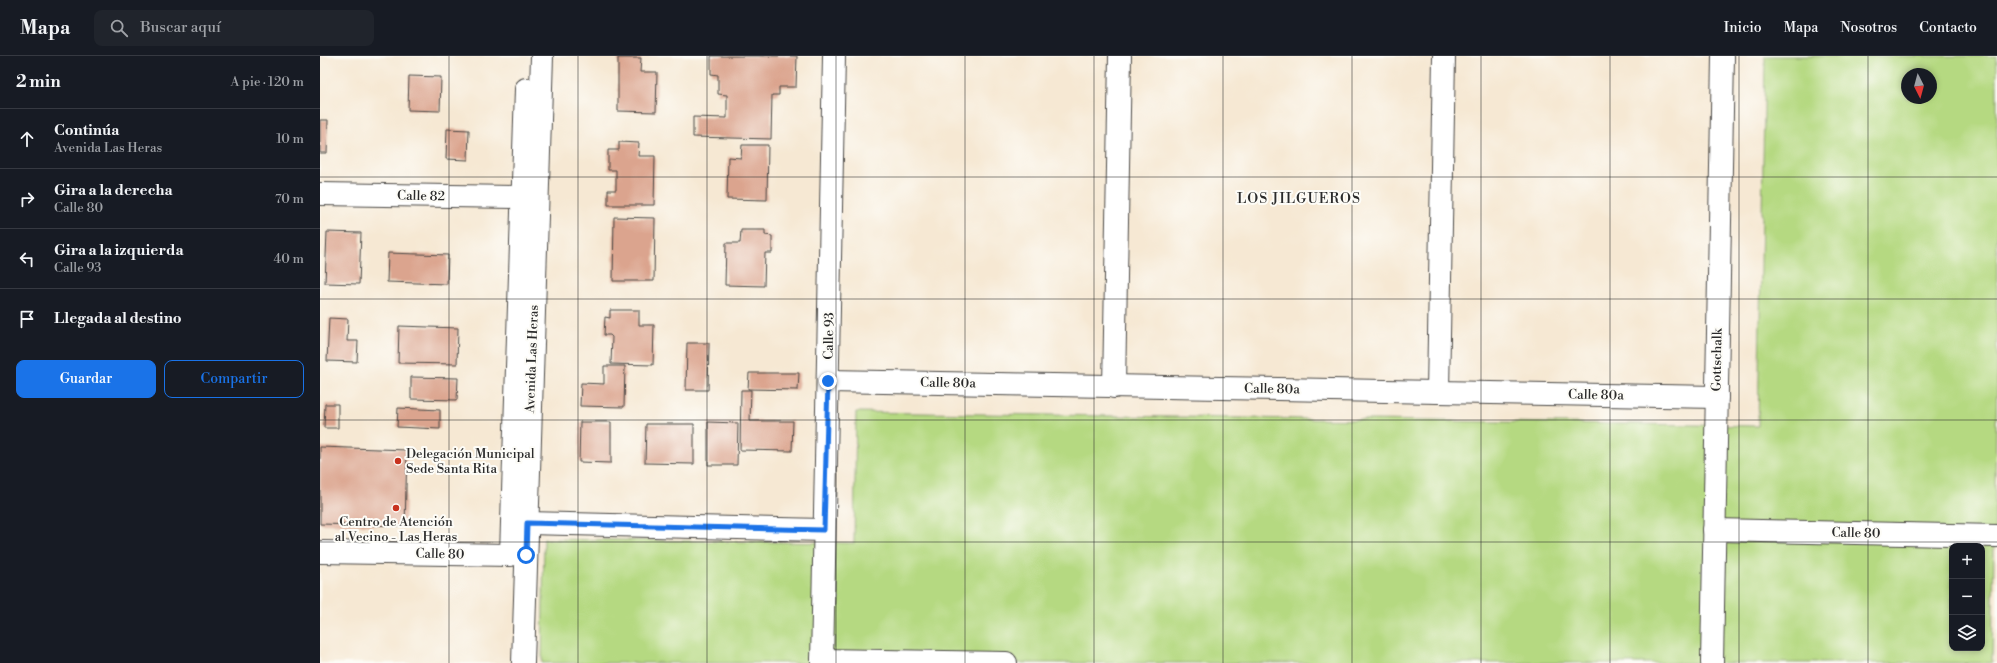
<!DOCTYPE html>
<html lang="es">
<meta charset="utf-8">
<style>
:root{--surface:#171b24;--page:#20242c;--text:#f1f3f6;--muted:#9ea1a6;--line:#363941;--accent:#1a73e8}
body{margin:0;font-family:"Libre Bodoni",serif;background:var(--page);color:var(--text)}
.controls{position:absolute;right:12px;bottom:12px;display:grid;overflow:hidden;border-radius:8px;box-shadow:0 2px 6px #0003}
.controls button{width:36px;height:36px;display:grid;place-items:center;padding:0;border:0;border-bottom:1px solid var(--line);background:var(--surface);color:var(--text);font:20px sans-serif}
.compass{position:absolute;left:1581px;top:12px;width:36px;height:36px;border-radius:50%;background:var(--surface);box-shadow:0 2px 6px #0003;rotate:174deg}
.stop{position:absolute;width:12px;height:12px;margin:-9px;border:3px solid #1a73e8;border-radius:50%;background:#fff}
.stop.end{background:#1a73e8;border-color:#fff;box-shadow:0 1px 4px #0008}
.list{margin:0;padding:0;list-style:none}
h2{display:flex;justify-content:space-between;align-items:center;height:52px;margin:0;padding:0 16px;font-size:17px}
h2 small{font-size:13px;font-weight:400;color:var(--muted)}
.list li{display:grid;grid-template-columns:26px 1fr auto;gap:12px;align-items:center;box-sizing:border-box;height:60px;padding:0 16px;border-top:1px solid var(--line)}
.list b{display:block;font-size:15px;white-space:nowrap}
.list p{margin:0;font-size:13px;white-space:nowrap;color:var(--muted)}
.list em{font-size:13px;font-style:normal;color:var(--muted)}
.actions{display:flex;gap:8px;padding:12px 16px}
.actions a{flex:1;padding:9px 0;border:1px solid var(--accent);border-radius:8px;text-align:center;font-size:14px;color:var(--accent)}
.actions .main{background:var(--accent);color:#fff}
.icon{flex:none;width:22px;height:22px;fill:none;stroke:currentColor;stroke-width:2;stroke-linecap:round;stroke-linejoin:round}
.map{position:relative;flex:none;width:1677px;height:607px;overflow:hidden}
header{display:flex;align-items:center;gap:24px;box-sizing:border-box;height:56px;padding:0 20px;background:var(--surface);border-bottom:1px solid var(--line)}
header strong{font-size:19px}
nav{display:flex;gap:22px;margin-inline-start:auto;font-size:14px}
.search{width:280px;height:36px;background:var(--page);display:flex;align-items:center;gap:10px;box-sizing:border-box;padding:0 14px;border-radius:8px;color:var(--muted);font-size:15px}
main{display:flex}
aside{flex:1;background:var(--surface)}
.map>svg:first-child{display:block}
</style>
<header>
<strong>Mapa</strong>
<div class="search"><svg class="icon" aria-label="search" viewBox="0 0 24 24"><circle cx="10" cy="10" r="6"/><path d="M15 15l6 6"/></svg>Buscar aquí</div>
<nav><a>Inicio</a><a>Mapa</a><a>Nosotros</a><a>Contacto</a></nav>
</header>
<main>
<aside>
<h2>2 min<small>A pie · 120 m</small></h2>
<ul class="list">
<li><svg class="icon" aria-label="ahead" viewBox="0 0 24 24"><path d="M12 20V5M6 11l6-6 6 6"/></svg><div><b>Continúa</b><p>Avenida Las Heras</p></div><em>10 m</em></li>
<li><svg class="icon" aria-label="right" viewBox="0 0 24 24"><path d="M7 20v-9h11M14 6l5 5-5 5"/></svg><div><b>Gira a la derecha</b><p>Calle 80</p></div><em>70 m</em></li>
<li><svg class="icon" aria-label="left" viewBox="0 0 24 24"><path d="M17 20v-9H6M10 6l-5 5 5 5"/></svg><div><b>Gira a la izquierda</b><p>Calle 93</p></div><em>40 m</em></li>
<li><svg class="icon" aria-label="arrive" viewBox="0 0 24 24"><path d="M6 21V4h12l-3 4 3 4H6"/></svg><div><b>Llegada al destino</b></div></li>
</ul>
<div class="actions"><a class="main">Guardar</a><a>Compartir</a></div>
</aside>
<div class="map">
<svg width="1677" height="607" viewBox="0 0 1677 607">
<rect width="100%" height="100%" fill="#fdfcf7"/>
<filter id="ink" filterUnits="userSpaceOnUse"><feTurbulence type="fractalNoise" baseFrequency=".025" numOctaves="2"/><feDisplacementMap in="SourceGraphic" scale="8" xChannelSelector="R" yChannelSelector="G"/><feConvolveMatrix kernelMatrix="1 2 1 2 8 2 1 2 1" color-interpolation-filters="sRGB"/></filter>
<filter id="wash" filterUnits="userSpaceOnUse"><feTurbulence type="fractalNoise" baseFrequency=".012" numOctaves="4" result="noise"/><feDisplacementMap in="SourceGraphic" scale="16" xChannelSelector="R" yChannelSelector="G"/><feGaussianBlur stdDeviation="0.9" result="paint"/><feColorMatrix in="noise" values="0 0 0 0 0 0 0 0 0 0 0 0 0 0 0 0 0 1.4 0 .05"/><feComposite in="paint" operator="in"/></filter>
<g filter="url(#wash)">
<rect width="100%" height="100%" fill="#f6e8d3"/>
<path fill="#b5d981" stroke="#708256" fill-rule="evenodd" d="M1445,0H1677V319L1672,607H222L224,483L534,487L536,356L1438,370ZM1587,18H1611V42H1587ZM1632,490H1662V592H1632Z"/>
<g id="blocks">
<g fill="#dba48e">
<path d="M391,0H477L476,31H459V39H452L451,83L373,81V61L407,62V39L398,38V19L391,18Z"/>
<path d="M298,2H321L320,16H337L336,56L298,55Z"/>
<path d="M89,20L121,21L120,55L88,54Z"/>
<path d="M0,64H8L7,97H0Z"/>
<path d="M127,73L149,74L148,104L126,103Z"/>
<path d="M299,86L319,87L318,100H335L334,149H288V134H296V114H288V94H299Z"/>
<path d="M422,89H448L447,144L407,143L408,101L421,102Z"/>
<path d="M294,161L335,162L334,225H293Z"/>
<path d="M421,174H445V179L452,180V197H445L444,230L405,229L406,187H420Z"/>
<path d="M7,176L41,177L39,228L5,227Z"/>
<path d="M68,197L128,199L127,228L67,226Z"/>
<path d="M290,254H319V269H334L333,309L291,308L292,281L290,279H284L285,261L290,262Z"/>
<path d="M9,262L28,263L27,285H38L37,306L7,305Z"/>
<path d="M79,270L138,272L137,308L78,307Z"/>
<path d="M367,287H389L388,334H366Z"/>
<path d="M284,310H305L304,351L260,350L261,327L284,328Z"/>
<path d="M429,317H479L478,334L428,333Z"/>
<path d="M91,321L138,322L137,344L91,343Z"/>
<path d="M421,334H431L430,365H473L472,395L420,394Z"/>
<path d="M5,348H18V372H4Z"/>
<path d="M78,352L120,354V373L77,371Z"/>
<path d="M260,366H291V407L259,406Z"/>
<path d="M388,366L418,367L417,409H388Z"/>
<path d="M326,368H374V408L325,407Z"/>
<path d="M0,391L87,394L85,470L0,468Z"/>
</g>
</g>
</g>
<g filter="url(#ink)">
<use href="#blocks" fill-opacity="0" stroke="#494744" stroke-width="1"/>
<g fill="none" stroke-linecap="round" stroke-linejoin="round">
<g stroke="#494744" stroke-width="24">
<g id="street">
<path d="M0,138L201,141"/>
<path d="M508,325L1397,341"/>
<path d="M794,331L800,0"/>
<path d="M1118,336L1124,0"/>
<path d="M207,467L504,474"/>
<path d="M1394,474L1677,480"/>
<path d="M0,496L191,499"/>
<path d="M502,604L686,607"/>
<path d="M502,607L514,0"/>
<path d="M1392,607L1403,0"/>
</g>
</g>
<g stroke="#494744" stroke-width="24">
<g id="secondary">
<path d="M191,497L206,33"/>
<path d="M203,607L222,0"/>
</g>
</g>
<use href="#street" stroke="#fff" stroke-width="22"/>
<use href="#secondary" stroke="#fff" stroke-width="22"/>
</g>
</g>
<g fill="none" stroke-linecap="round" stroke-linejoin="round" filter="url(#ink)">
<path stroke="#1a73e8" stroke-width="5" d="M206,499L207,467L504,474L508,325"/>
</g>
<path fill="none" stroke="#2b2b2b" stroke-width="1" stroke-opacity="0.55" d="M129,0V607M258,0V607M387,0V607M516,0V607M645,0V607M774,0V607M903,0V607M1032,0V607M1161,0V607M1290,0V607M1419,0V607M1548,0V607M0,121H1677M0,243H1677M0,364H1677M0,486H1677"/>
<g fill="#c8321e" stroke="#fdfcf7" stroke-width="1.5">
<circle cx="78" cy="405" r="4"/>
<circle cx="76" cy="452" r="4"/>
</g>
<g text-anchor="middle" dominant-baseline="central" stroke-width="4" stroke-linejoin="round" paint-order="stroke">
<g font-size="13" fill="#2b2b2b" stroke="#fdfcf7">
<text transform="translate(101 140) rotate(1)">Calle 82</text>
<text transform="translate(509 280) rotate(-89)">Calle 93</text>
<text transform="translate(212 303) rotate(-88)">Avenida Las Heras</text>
<text transform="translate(1397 304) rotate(-89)">Gottschalk</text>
<text transform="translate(628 327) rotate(1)">Calle 80a</text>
<text transform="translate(952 333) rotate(1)">Calle 80a</text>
<text transform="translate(1276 339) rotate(1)">Calle 80a</text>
<text transform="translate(1536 477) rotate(1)">Calle 80</text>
<text transform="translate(120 498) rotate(1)">Calle 80</text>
</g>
<g font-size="13" fill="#2b2b2b" stroke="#fdfcf7" text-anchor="start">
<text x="86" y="398">Delegación Municipal<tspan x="86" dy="15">Sede Santa Rita</tspan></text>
<text x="76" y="466" text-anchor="middle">Centro de Atención<tspan x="76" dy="15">al Vecino - Las Heras</tspan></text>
</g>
<g font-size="14" letter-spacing="1" fill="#2b2b2b" stroke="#fdfcf7">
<text x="979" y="143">LOS JILGUEROS</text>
</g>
</g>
</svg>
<div class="controls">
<button>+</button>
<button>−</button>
<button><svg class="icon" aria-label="layers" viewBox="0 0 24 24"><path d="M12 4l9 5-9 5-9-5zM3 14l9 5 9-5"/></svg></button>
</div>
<svg class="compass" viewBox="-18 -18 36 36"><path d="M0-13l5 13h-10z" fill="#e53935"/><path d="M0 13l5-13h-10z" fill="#9ea1a6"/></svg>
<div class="stop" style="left:206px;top:499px"></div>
<div class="stop end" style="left:508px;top:325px"></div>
</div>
</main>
